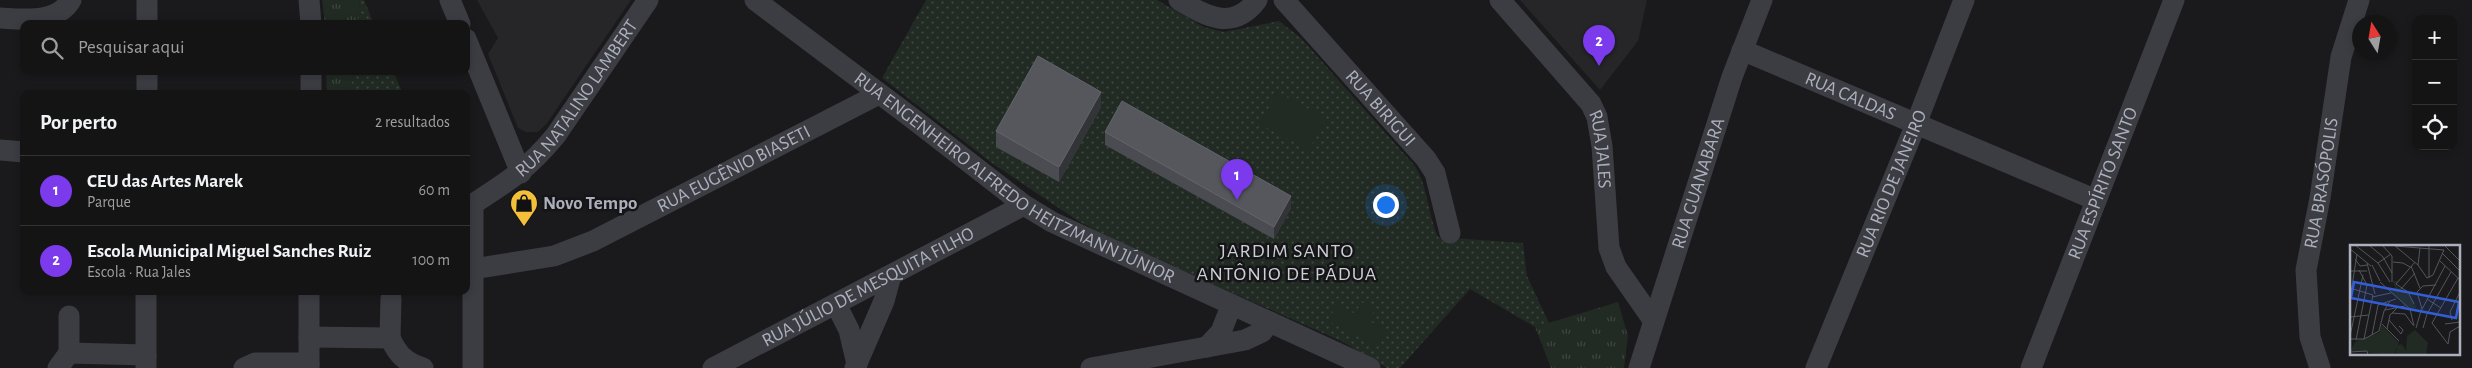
<!DOCTYPE html>
<html lang="pt">
<meta charset="utf-8">
<style>
:root{--surface:#141415;--page:#1d1d1e;--text:#f1f3f6;--muted:#9d9ea0;--line:#333334;--accent:#7c3aed}
body{margin:0;font-family:"Alegreya Sans",sans-serif;background:var(--page);color:var(--text)}
.controls{position:absolute;right:15px;top:15px;display:grid;overflow:hidden;border-radius:10px;box-shadow:0 2px 8px #0003}
.controls button{width:45px;height:45px;display:grid;place-items:center;padding:0;border:0;border-bottom:1px solid var(--line);background:var(--surface);color:var(--text);font:25px sans-serif}
.compass{position:absolute;left:2352px;top:15px;width:45px;height:45px;border-radius:50%;background:var(--surface);box-shadow:0 2px 8px #0003;rotate:349deg}
.you{position:absolute;left:1385px;top:204px;width:18px;height:18px;margin:-12px;border:4px solid #fff;border-radius:50%;background:#1a73e8;box-shadow:0 0 0 8px #1a73e833}
.badge{display:grid;place-items:center;width:32px;height:32px;border-radius:50%;background:var(--accent);color:#fff;font-size:16px;font-weight:700}
.pin{position:absolute;translate:-50% -41px;filter:drop-shadow(0 1px 2px #0008)}
.pin::after{content:'';position:absolute;top:26px;width:18px;height:15px;background:inherit;clip-path:polygon(0 0,100% 0,50% 100%)}
.list{margin:0;padding:0;list-style:none}
h2{display:flex;justify-content:space-between;align-items:center;height:65px;margin:0;padding:0 20px;font-size:21px}
h2 small{font-size:16px;font-weight:400;color:var(--muted)}
.list li{display:grid;grid-template-columns:32px 1fr auto;gap:15px;align-items:center;box-sizing:border-box;height:70px;padding:0 20px;border-top:1px solid var(--line)}
.list b{display:block;font-size:19px;white-space:nowrap}
.list p{margin:0;font-size:16px;white-space:nowrap;color:var(--muted)}
.list em{font-size:16px;font-style:normal;color:var(--muted)}
.icon{flex:none;width:28px;height:28px;fill:none;stroke:currentColor;stroke-width:2;stroke-linecap:round;stroke-linejoin:round}
.map{position:relative;flex:none;width:2472px;height:368px;overflow:hidden}
.search{position:absolute;background:var(--surface);box-shadow:0 2px 8px #0003;left:20px;top:20px;width:450px;height:55px;display:flex;align-items:center;gap:12px;box-sizing:border-box;padding:0 18px;border-radius:10px;color:var(--muted);font-size:19px}
.panel{position:absolute;background:var(--surface);box-shadow:0 2px 8px #0003;left:20px;top:90px;width:450px;height:205px;border-radius:10px}
.map>svg:first-child{display:block}
</style>
<div class="map">
<svg width="2472" height="368" viewBox="0 0 2472 368">
<defs>
<pattern id="grass-tufts" width="24" height="20" patternUnits="userSpaceOnUse" patternTransform="scale(1.25)"><rect width="24" height="20" fill="#212a23"/><path d="M3 7l-1-3M5 7V3M7 7l1-3M15 17l-1-3M17 17v-4M19 17l1-3" fill="none" stroke="#3f4641"/></pattern>
<pattern id="park-dots" width="8" height="8" patternUnits="userSpaceOnUse" patternTransform="scale(1.25)"><rect width="8" height="8" fill="#212a23"/><path d="M2 2h.1M6 6h.1" fill="none" stroke="#3f4641" stroke-width="1.8" stroke-linecap="round"/></pattern>
</defs>
<rect width="100%" height="100%" fill="#1a1a1c"/>
<g fill="#262629">
<path d="M477,0H631L547,123L538,132H526L518,128L488,54L498,38Z"/>
<path d="M1520,0H1647L1638,41L1600,90Z"/>
</g>
<g fill="url(#grass-tufts)">
<path d="M322,0H360L357,24H325Z"/>
<path d="M326,71H353L350,94H327Z"/>
<path d="M1618,302L1628,336L1624,368H1551L1535,327Z"/>
</g>
<g fill="url(#park-dots)">
<path d="M360,0H364L374,24H357Z"/>
<path d="M926,0H1157L1204,27L1224,32L1279,21L1301,38L1415,166C1429,190 1427,211 1438,237L1523,243L1527,276L1549,323L1535,327L1470,289L1400,368H1387L1343,342L1127,246L1078,221L992,163L882,78Z"/>
<path d="M353,71H393L403,94H350Z"/>
</g>
<g fill="#212a23">
<path d="M1277,92L1326,118L1309,150L1260,124Z"/>
<path d="M1361,302L1375,309L1369,321L1386,330L1377,347L1328,321L1337,304L1355,314Z"/>
</g>
<g fill="none" stroke-linecap="round" stroke-linejoin="round">
<g stroke="#3c3d43" stroke-width="21">
<path d="M309,0L311,24"/>
<path d="M450,0L460,24"/>
<path id="s1" d="M755,0L912,118L1024,205L1052,222L1370,368"/>
<path d="M1179,0C1206,16 1233,32 1257,0"/>
<path id="s2" d="M1284,0L1426,159L1435,173L1450,233"/>
<path id="s3" d="M1500,0L1591,104L1597,117L1602,146L1609,248L1616,267L1653,320"/>
<path d="M0,18C23,19 57,24 71,0"/>
<path d="M147,24V0"/>
<path d="M466,39L521,173"/>
<path id="s4" d="M1742,50L2096,200"/>
<path d="M147,94V71"/>
<path d="M311,94V71"/>
<path d="M0,150L24,152"/>
<path id="s5" d="M473,204C509,181 529,168 556,135L648,0"/>
<path id="s6" d="M473,269L554,256L593,241L879,94"/>
<path d="M836,304L849,330L857,364"/>
<path d="M309,337L390,338C398,355 405,362 423,368"/>
<path d="M390,338L391,298"/>
<path d="M1207,347L1221,332L1231,306"/>
<path d="M69,353V316"/>
<path d="M58,368L69,353L146,355"/>
<path d="M146,368V291"/>
<path d="M244,368L255,363H309"/>
<path d="M309,368V291"/>
<path d="M473,368V204"/>
<path id="s7" d="M713,368L1024,205"/>
<path d="M855,368L884,301L891,275"/>
<path d="M1091,368L1245,340L1262,332L1270,322"/>
<path id="s8" d="M1639,368L1732,77L1762,0"/>
<path id="s9" d="M1816,368L1916,124L1964,0"/>
<path id="s10" d="M2031,368L2174,0"/>
<path id="s11" d="M2320,368L2310,337L2306,270L2320,198L2341,57L2359,0"/>
</g>
</g>
<g fill="#4b4c51">
<path d="M1101,107L1059,182L996,147V131Z"/>
<path d="M1105,132L1291,208L1274,239L1105,145Z"/>
</g>
<g fill="#333437">
<path d="M1101,92V107L1059,182V167Z"/>
<path d="M1291,196V208L1274,239V227Z"/>
</g>
<g fill="#56575d" stroke="#63656c">
<path d="M1038,56L1101,92L1059,167L996,131Z"/>
<path d="M1122,101L1291,196L1274,227L1105,132Z"/>
</g>
<defs>
<g id="shop-pin" transform="scale(1.4375)"><path d="M0 17L-7.5 6A9.5 9.5 0 1 1 7.5 6Z" fill="#f5c039" stroke="#151517"/><path d="M-5-2.5h2.3a2.7 3.5 0 0 1 5.4 0H5L5.5 6h-11ZM-1.5-2.5h3a1.5 2.3 0 0 0-3 0Z" fill="#111"/></g>
</defs>
<g fill-rule="evenodd">
<use href="#shop-pin" x="524" y="203"/>
</g>
<g text-anchor="middle" dominant-baseline="central" stroke-width="5" stroke-linejoin="round" paint-order="stroke">
<g font-size="19" fill="#acb0bc" stroke="#151517">
<text stroke="none"><textPath href="#s5" startOffset="150">RUA NATALINO LAMBERT</textPath></text>
<text stroke="none"><textPath href="#s4" startOffset="118">RUA CALDAS</textPath></text>
<text stroke="none"><textPath href="#s2" startOffset="145">RUA BIRIGUI</textPath></text>
<text stroke="none"><textPath href="#s3" startOffset="185">RUA JALES</textPath></text>
<text stroke="none"><textPath href="#s6" startOffset="282">RUA EUGÊNIO BIASETI</textPath></text>
<text stroke="none"><textPath href="#s1" startOffset="316">RUA ENGENHEIRO ALFREDO HEITZMANN JÚNIOR</textPath></text>
<text stroke="none"><textPath href="#s8" startOffset="194">RUA GUANABARA</textPath></text>
<text stroke="none"><textPath href="#s11" startOffset="188">RUA BRASÓPOLIS</textPath></text>
<text stroke="none"><textPath href="#s9" startOffset="199">RUA RIO DE JANEIRO</textPath></text>
<text stroke="none"><textPath href="#s10" startOffset="198">RUA ESPÍRITO SANTO</textPath></text>
<text stroke="none"><textPath href="#s7" startOffset="175">RUA JÚLIO DE MESQUITA FILHO</textPath></text>
</g>
<g font-size="19" font-weight="bold" fill="#acb0bc" stroke="#151517" text-anchor="start">
<text x="543" y="203">Novo Tempo</text>
</g>
<g font-size="20" letter-spacing="1" fill="#cdcfd7" stroke="#151517">
<text x="1287" y="251">JARDIM SANTO<tspan x="1287" dy="23">ANTÔNIO DE PÁDUA</tspan></text>
</g>
</g>
<g transform="translate(2350 245)">
<rect width="110" height="110" fill="#1a1a1c"/>
<path d="M65,85L78,98L76,110H45L48,100L52,99L56,106L57,91Z" fill="#212a23"/>
<path d="M43,36H48L46,41L58,48L67,63L60,64L41,48L45,43ZM32,80L49,98L44,110L0,106L6,96L29,88Z" fill="#212a23"/>
<path fill="none" stroke="#54565c" stroke-width="1" d="M5,0L28,18L40,37M19,0L33,12L42,28M32,0L42,11V37M44,0L68,20L77,33L83,30L94,5M79,0V33M94,0L110,16M45,1L94,5M0,4L21,21M92,8L110,26M5,14L10,21L17,20M89,15L110,35M43,17L53,18L60,22M17,18L25,49M28,18L41,9M22,20L30,36M68,20L70,3M61,21L70,43M0,26H17M30,37L60,64L64,81M0,43L23,50M51,44L65,28M22,52L41,48M0,54L7,9M77,54L91,63M64,59L58,47L46,39L65,17M72,64L67,47L73,41L86,40M35,65L55,61M42,68L55,69L63,80M0,72L19,70M39,75L51,89L53,85L49,81M102,75L100,67L110,47M32,79L49,96M95,79L110,77M66,83L71,66L95,21M73,83L77,69L101,27M37,84L40,70L48,62M22,90L28,60L46,54M0,91L13,30M0,94H14L29,86L34,66L40,56M14,94L23,50M6,95L17,40L9,25M98,99L82,78L108,33M98,99L100,87L110,81M0,107L17,106L18,110"/>
<path fill="#325dd4" fill-opacity="0.15" stroke="#325dd4" stroke-width="2.5" d="M4,37L109,57L106,73L1,53Z"/>
<rect width="110" height="110" fill="none" stroke="#acb0bc" stroke-width="2.5"/>
</g>
</svg>
<div class="controls">
<button>+</button>
<button>−</button>
<button><svg class="icon" aria-label="locate" viewBox="0 0 24 24"><circle cx="12" cy="12" r="6"/><path d="M12 2v4M12 18v4M2 12h4M18 12h4"/></svg></button>
</div>
<svg class="compass" viewBox="-18 -18 36 36"><path d="M0-13l5 13h-10z" fill="#e53935"/><path d="M0 13l5-13h-10z" fill="#9d9ea0"/></svg>
<div class="you"></div>
<div class="pin badge" style="left:1237px;top:200px">1</div>
<div class="pin badge" style="left:1599px;top:66px">2</div>
<div class="search"><svg class="icon" aria-label="search" viewBox="0 0 24 24"><circle cx="10" cy="10" r="6"/><path d="M15 15l6 6"/></svg>Pesquisar aqui</div>
<section class="panel">
<h2>Por perto<small>2 resultados</small></h2>
<ul class="list">
<li><span class="badge">1</span><div><b>CEU das Artes Marek</b><p>Parque</p></div><em>60 m</em></li>
<li><span class="badge">2</span><div><b>Escola Municipal Miguel Sanches Ruiz</b><p>Escola · Rua Jales</p></div><em>100 m</em></li>
</ul>
</section>
</div>
